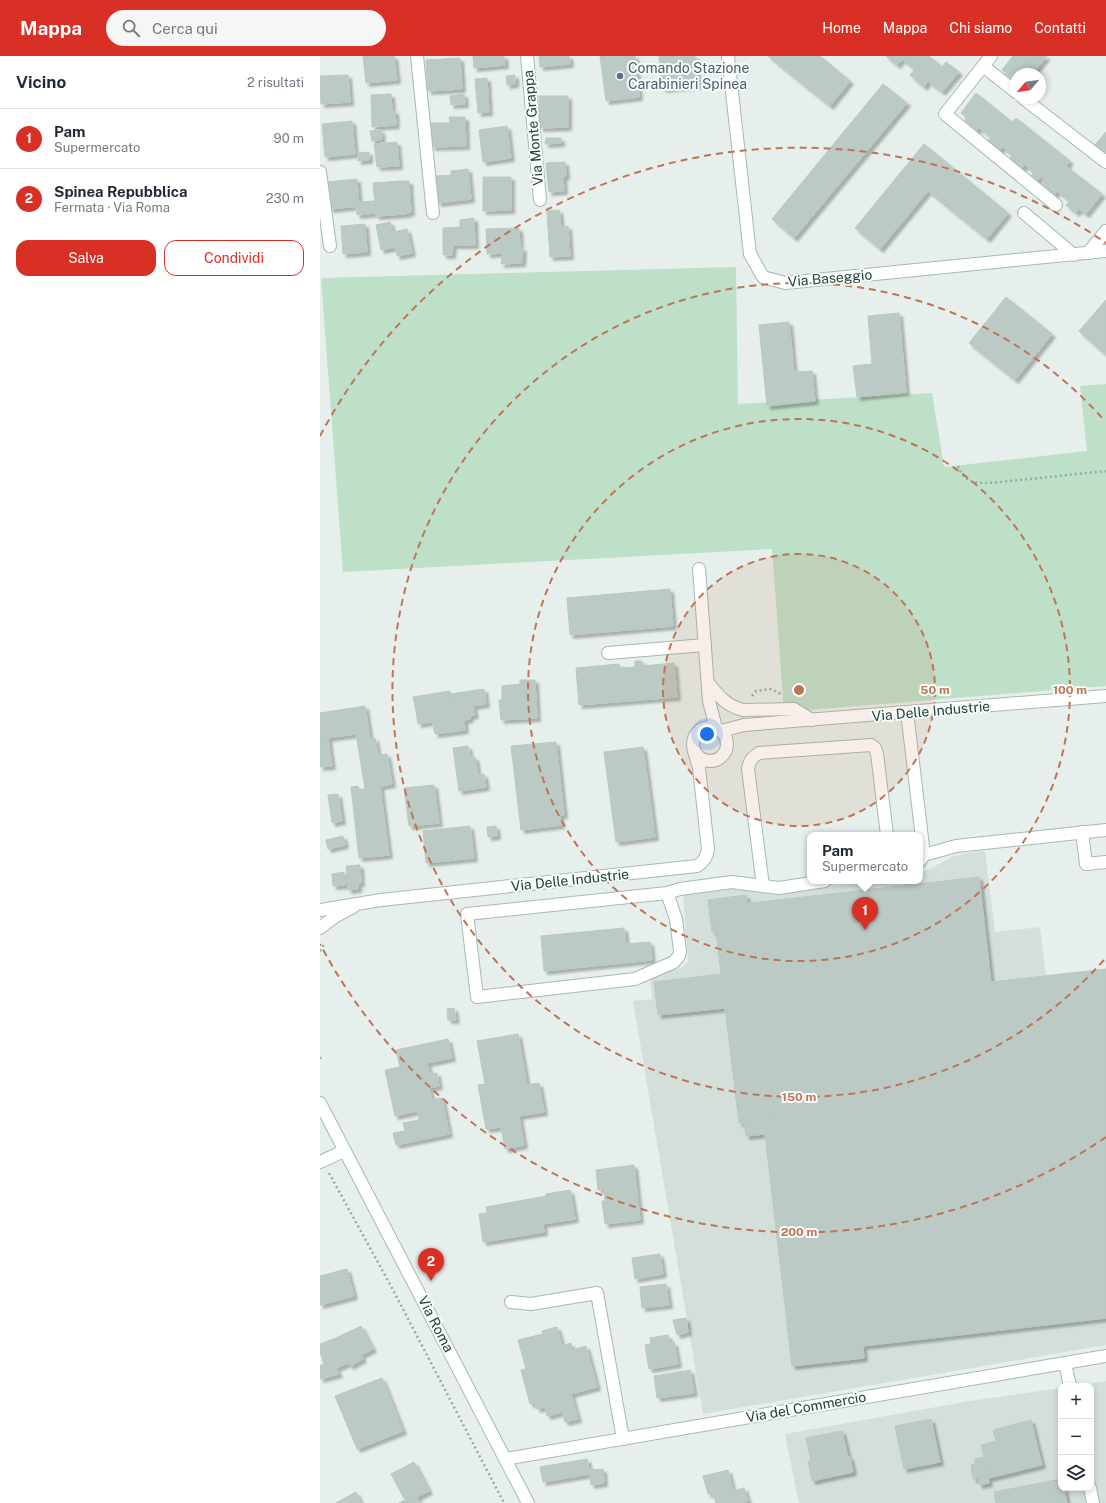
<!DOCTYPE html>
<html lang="it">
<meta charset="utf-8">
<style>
:root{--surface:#fff;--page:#f6f6f7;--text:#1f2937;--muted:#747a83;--line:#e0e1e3;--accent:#d93025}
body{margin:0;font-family:"Public Sans",sans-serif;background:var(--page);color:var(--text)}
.controls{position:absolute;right:12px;bottom:12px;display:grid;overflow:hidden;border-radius:8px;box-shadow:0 2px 6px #0003}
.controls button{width:36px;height:36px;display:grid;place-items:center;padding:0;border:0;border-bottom:1px solid var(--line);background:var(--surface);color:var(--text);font:20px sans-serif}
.compass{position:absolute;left:690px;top:12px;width:36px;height:36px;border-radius:50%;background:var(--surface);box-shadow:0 2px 6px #0003;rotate:241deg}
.you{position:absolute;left:387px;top:678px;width:14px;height:14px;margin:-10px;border:3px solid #fff;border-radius:50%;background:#1a73e8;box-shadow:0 0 0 6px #1a73e833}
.badge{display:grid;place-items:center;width:26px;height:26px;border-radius:50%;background:var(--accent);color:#fff;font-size:13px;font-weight:700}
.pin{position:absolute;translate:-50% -33px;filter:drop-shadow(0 1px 2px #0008)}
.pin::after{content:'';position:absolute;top:21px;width:14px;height:12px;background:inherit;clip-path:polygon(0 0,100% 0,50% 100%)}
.popup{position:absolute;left:487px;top:776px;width:116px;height:52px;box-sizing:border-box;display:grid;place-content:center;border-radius:8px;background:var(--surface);filter:drop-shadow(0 1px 3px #0005);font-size:13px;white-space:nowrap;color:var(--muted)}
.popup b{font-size:15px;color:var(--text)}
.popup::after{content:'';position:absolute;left:50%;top:100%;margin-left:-8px;border:8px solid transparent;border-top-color:var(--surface)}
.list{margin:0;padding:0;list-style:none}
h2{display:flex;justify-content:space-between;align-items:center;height:52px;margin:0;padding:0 16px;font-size:17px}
h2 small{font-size:13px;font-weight:400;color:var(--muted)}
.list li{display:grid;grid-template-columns:26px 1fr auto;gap:12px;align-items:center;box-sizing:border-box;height:60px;padding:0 16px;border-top:1px solid var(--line)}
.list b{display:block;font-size:15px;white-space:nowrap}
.list p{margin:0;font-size:13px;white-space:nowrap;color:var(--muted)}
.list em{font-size:13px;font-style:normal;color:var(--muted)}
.actions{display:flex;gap:8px;padding:12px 16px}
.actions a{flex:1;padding:9px 0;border:1px solid var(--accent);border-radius:12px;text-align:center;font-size:14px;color:var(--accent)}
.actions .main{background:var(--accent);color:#fff}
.icon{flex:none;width:22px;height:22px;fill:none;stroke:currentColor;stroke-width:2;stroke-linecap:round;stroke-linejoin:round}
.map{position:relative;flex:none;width:786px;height:1447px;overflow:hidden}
header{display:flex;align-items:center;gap:24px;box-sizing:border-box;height:56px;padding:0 20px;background:var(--accent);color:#fff}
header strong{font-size:19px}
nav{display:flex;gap:22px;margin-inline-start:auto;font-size:14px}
.search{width:280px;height:36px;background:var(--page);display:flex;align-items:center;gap:10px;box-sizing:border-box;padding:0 14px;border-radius:22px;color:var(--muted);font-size:15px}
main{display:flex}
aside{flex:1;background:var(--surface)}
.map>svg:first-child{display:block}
</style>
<header>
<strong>Mappa</strong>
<div class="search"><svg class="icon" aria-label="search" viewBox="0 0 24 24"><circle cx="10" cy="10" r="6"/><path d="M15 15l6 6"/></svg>Cerca qui</div>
<nav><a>Home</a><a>Mappa</a><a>Chi siamo</a><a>Contatti</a></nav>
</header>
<main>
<aside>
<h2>Vicino<small>2 risultati</small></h2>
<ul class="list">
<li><span class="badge">1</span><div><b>Pam</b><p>Supermercato</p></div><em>90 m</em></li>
<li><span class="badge">2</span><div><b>Spinea Repubblica</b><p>Fermata · Via Roma</p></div><em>230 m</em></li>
</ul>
<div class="actions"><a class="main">Salva</a><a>Condividi</a></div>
</aside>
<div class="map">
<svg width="786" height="1447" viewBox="0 0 786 1447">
<defs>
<filter id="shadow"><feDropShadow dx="3.5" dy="3.5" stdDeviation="1" flood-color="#0004"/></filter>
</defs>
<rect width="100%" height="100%" fill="#e6efeb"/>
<g fill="#d4dfda">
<path d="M665,795L675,876L720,871L726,920L786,913V1289L383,1358L313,945L332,943L330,921L363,911L368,905L363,838L417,832L460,837L558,825H600V818L632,801L647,797Z"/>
<path d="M786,1325V1447H479L465,1378L650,1345L741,1332V1432H771V1330H753Z"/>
</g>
<path fill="#bfe0c8" d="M416,211L418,348L612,337L624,411L767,395L760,330L786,328V630L464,656L452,493L23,516L1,222Z"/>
<g fill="#bbcac4" stroke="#b8c9c2" filter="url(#shadow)">
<path d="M43,0H74L77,24L46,27Z"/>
<path d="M153,0H184L185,9L154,12Z"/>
<path d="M219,0H249L250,8L220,11Z"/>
<path d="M280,0H315L319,41L286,45Z"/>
<path d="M339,0H375L378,29L343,33Z"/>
<path d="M448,0H500L530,25L510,50Z"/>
<path d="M566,0H609L622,11L626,6L639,16L622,36L608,25L604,31L590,19L595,13L582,3L577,9Z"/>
<path d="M693,0H727L712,18H696V26L682,14Z"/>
<path d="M140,2L142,33L108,35L106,4Z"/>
<path d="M28,19L30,46L1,48L0,20Z"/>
<path d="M195,19V28L187,29L186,20Z"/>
<path d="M167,22L169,56L158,57L155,23Z"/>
<path d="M563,28L587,47L474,182L452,163Z"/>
<path d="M656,37L692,66L696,62L750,105L746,110L782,138L766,158L759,153L756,157L746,149L750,145L737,135L734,139L722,130L725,125L720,121L716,126L710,121L714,116L705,109L701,113L689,104L692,99L682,91L679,96L667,86L671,81L659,72L655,76L643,67L647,62L641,57Z"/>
<path d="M71,38L72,55H75L76,69L52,71L51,39Z"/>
<path d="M144,38L145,48L131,49L130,40Z"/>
<path d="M219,40H248V71L220,72Z"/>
<path d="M129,61H145L146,90L112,91L111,67H130Z"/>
<path d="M32,65L35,98L5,101L2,68Z"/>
<path d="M187,70L191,102L163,106L159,74Z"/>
<path d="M61,74L62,83L52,85L50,75Z"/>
<path d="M786,76V100L774,90Z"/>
<path d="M226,82H241V87L225,88Z"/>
<path d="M77,86L79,110L57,111L54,88Z"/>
<path d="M604,88L688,157L667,183L608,135L560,193L535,172Z"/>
<path d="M49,96V104L38,105V97Z"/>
<path d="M245,106L246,120L243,121L244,135L229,136L226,107Z"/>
<path d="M148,113L151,143L118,147L115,120L131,119V115Z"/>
<path d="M163,121H191V154L163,155Z"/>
<path d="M37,123L39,150L10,153L7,126Z"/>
<path d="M80,125H89L91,156L85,158Z"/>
<path d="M80,125L85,158L56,160L53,127Z"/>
<path d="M53,145H55L56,157L37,159L36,151L39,150V146Z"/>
<path d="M239,154L241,171L248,170L250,200L230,201L227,155Z"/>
<path d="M154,162L155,189H133L132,199H123V172L140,171V164Z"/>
<path d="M70,166L73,176L87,173L92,197L77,200L75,191L61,194L56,169Z"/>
<path d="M45,168L47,196L23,198L21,170Z"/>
<path d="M199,172L200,192H184L185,197L167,198L166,173Z"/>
<path d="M184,192H203L202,207L181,208L182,198L185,197Z"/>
<path d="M686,241L732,278L695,324L649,287Z"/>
<path d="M786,244V299L759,275Z"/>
<path d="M579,257L586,336L537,341L533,310L552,308L548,260Z"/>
<path d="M469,266L474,316L492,315L495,345L447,350L439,269Z"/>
<path d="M350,533L353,570L250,579L247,542Z"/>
<path d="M315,605H322L323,610L354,607L357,641L259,649L256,612L299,608L300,612L315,611Z"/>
<path d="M200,624H215L217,662L181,664L179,644H182V630L200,628Z"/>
<path d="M164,633L166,648L153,650L155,659L149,660L147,645L141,646V644L131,646L130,638Z"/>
<path d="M130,635L131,646L141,644V646L147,645L150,663L144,664L145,674L115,678L109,653L96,655L93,641Z"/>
<path d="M45,650L50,683L55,682L58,699L67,698L72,728L45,733L36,678L0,683V657Z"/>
<path d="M109,653L111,666L98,668L96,655Z"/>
<path d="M8,682L12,710L0,711V683Z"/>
<path d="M236,686L244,759H240L241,769L201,774L191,690Z"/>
<path d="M148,690L150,701H155L158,719L164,718L166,731L139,735L133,692Z"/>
<path d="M323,691L335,781L296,786L284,696Z"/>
<path d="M114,729L119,767L89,770L84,732Z"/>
<path d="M38,730L39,734L60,730L69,799L39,802L31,731Z"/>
<path d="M18,738L22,765L12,767L8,739Z"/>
<path d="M150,770L154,802L106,807L103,775Z"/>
<path d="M176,770L177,780L168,781L167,771Z"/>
<path d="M23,780L25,789L8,793L6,784Z"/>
<path d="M40,809L41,827H38V833L28,834L26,810Z"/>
<path d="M24,816L25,829L13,830L12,818Z"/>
<path d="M659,821L671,926L786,913V1262L482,1297L431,862L398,865L396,851Z"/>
<path d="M426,839L427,847L396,851L398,865L395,866L397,875L392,876L388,844Z"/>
<path d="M431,862L455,1063L419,1067L405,952L338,959L334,926L401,918L395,866Z"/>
<path d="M304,872L306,888L330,886L332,904L224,915L221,880Z"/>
<path d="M134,952L136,964H128L127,953Z"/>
<path d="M198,978L207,1029L219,1027L224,1056L199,1060L204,1089L185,1093L181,1071L166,1073L158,1029L165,1028L157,985Z"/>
<path d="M128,983L132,1002L107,1007L110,1018L117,1017L119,1030L109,1032L112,1044L122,1042L129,1078L76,1089L73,1077L85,1075L83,1067L99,1064L97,1055L75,1060L65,1014L80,1011L76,994Z"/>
<path d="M455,1063L482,1297L543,1290L544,1302L472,1310L445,1078L426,1080L424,1067Z"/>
<path d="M314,1109L320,1164L285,1168L282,1145H285L284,1133L278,1134L276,1114Z"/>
<path d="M250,1134L255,1163L223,1168L224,1176L163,1186L159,1158L167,1157L166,1151L226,1140V1138Z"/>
<path d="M340,1198L343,1218L315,1223L312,1202Z"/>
<path d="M27,1213L34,1240L0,1249V1220Z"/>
<path d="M346,1228L349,1249L322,1252L320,1231Z"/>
<path d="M366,1262L368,1276L357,1279L353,1264Z"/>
<path d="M41,1270L53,1293L41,1299L43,1303L30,1310L16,1282Z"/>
<path d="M237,1271L242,1290L251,1287L252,1294L266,1290L277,1331L251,1338L258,1363L245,1366L242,1356L227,1360L225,1351L217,1353L215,1347L210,1348L201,1314L206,1313L198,1284L223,1278L222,1275Z"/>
<path d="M348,1279L350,1287L354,1286L358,1308L329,1313L325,1289L331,1288L330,1282Z"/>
<path d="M16,1282L28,1307L16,1312L19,1318L0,1323V1310L4,1308L0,1296V1288Z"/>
<path d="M370,1314L374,1337L337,1342L334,1320Z"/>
<path d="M62,1322L83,1375L37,1393L15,1340Z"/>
<path d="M611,1363L620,1406L584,1413L575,1370Z"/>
<path d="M711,1364L722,1409L669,1422L661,1389L676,1385L673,1374Z"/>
<path d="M522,1375L528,1401H530L533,1416L492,1425L488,1405H491L486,1382Z"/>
<path d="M664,1401L669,1427L659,1429L658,1422L653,1423L651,1409L655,1408V1403Z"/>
<path d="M267,1403L270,1418L223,1426L220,1411Z"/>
<path d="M94,1406L109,1435L97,1441L95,1439L85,1444L71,1418Z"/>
<path d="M283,1413L284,1427L271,1429L269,1414Z"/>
<path d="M408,1414L413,1435L424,1432L428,1445L420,1447H396L393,1437L388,1438L383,1420Z"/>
<path d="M741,1423V1432H744L747,1447H676L674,1436Z"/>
<path d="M36,1436L41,1447H16Z"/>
<path d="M95,1439L100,1447H79Z"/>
</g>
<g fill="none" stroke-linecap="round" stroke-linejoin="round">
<g stroke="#a8b8b2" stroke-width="14">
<g id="minor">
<path d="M97,0L113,157"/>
<path d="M207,0L220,144"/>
<path d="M408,0L430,198L443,221L465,227L786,195"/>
<path d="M671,0L625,58L736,149"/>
<path d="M663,10L696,36"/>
<path d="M703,42L786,106"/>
<path d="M0,116L10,190"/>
<path d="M704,157L754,199"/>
<path d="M768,197L786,175"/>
<path d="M379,513L389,645L396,672"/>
<path d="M288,597L385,589"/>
<path d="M388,627C399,640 405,649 423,654L474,653L492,664"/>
<path d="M587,656L604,799L600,805"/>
<circle cx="390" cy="688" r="17"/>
<path d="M401,675L424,669L786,640"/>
<path d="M762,776L766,808L786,806"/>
<path d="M604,799L636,790L786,774"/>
<path d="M443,830L428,713C429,705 432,701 439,697L551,689L555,692L557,698L567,779"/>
<path d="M347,837L356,863L360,895L359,900L354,906L315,923L157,941L147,858L347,837L360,833L412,826L459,832L505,825"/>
<path d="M0,854L61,844L377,810C384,806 387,801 388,793L379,712L374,695"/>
<path d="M0,872L16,860L33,851"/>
<path d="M0,1047L208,1447"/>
<path d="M0,1106L24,1095"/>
<path d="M191,1246L211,1248L277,1237L303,1383"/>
<path d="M745,1307L750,1330"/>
<path d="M185,1403L786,1300"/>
<path d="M770,1432L773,1447"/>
</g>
</g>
<g stroke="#86b3a5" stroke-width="2.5" stroke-dasharray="2 3" stroke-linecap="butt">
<path d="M638,410C645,431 662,427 681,426L786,415"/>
<path d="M432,640L436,635L451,633L461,638"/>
<path d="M0,895L5,887"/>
<path d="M0,1001L1,1004"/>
<path d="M9,1117L72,1232L184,1447"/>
</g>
<use href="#minor" stroke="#fff" stroke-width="12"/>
</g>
<circle cx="479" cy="634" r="136" fill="#c07456" fill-opacity=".12"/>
<g fill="none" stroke="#c07456" stroke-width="2" stroke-dasharray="7 5">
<circle cx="479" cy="634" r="136"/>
<circle cx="479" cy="634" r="271"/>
<path d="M784 904A407 407 0 1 1 784 364"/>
<path d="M786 1081A542 542 0 0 1 0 888M0 380A542 542 0 0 1 786 187"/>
</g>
<circle fill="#5c6f8a" stroke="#f7fbf9" stroke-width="1.5" cx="300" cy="20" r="4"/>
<g text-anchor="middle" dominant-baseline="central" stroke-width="4" stroke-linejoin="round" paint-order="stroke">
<g font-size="14" fill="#4e5e75" stroke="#f7fbf9" text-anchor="start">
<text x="308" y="12">Comando Stazione<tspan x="308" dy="16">Carabinieri Spinea</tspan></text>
</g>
<g font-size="14" fill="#24423a" stroke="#f7fbf9">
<text transform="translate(213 72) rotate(-95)">Via Monte Grappa</text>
<text transform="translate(510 222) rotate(-5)">Via Baseggio</text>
<text transform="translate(611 655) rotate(-5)">Via Delle Industrie</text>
<text transform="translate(250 824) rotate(-6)">Via Delle Industrie</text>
<text transform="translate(116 1268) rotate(63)">Via Roma</text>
<text transform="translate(486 1351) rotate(-10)">Via del Commercio</text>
</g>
</g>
<circle cx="479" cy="634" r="6" fill="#c07456" stroke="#f7fbf9" stroke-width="2"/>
<g font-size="12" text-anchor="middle" font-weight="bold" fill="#c07456" stroke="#f7fbf9" stroke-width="4" stroke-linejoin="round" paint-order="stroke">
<text x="615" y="638">50 m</text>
<text x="750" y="638">100 m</text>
<text x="479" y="1045">150 m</text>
<text x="479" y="1180">200 m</text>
</g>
</svg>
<div class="controls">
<button>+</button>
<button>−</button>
<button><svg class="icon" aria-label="layers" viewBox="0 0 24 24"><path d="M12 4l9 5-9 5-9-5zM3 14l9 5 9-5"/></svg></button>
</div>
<svg class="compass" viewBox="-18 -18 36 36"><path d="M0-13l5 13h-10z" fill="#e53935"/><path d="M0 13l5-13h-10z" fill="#747a83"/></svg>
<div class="you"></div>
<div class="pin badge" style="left:545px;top:874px">1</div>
<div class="popup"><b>Pam</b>Supermercato</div>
<div class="pin badge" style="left:111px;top:1225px">2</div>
</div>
</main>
